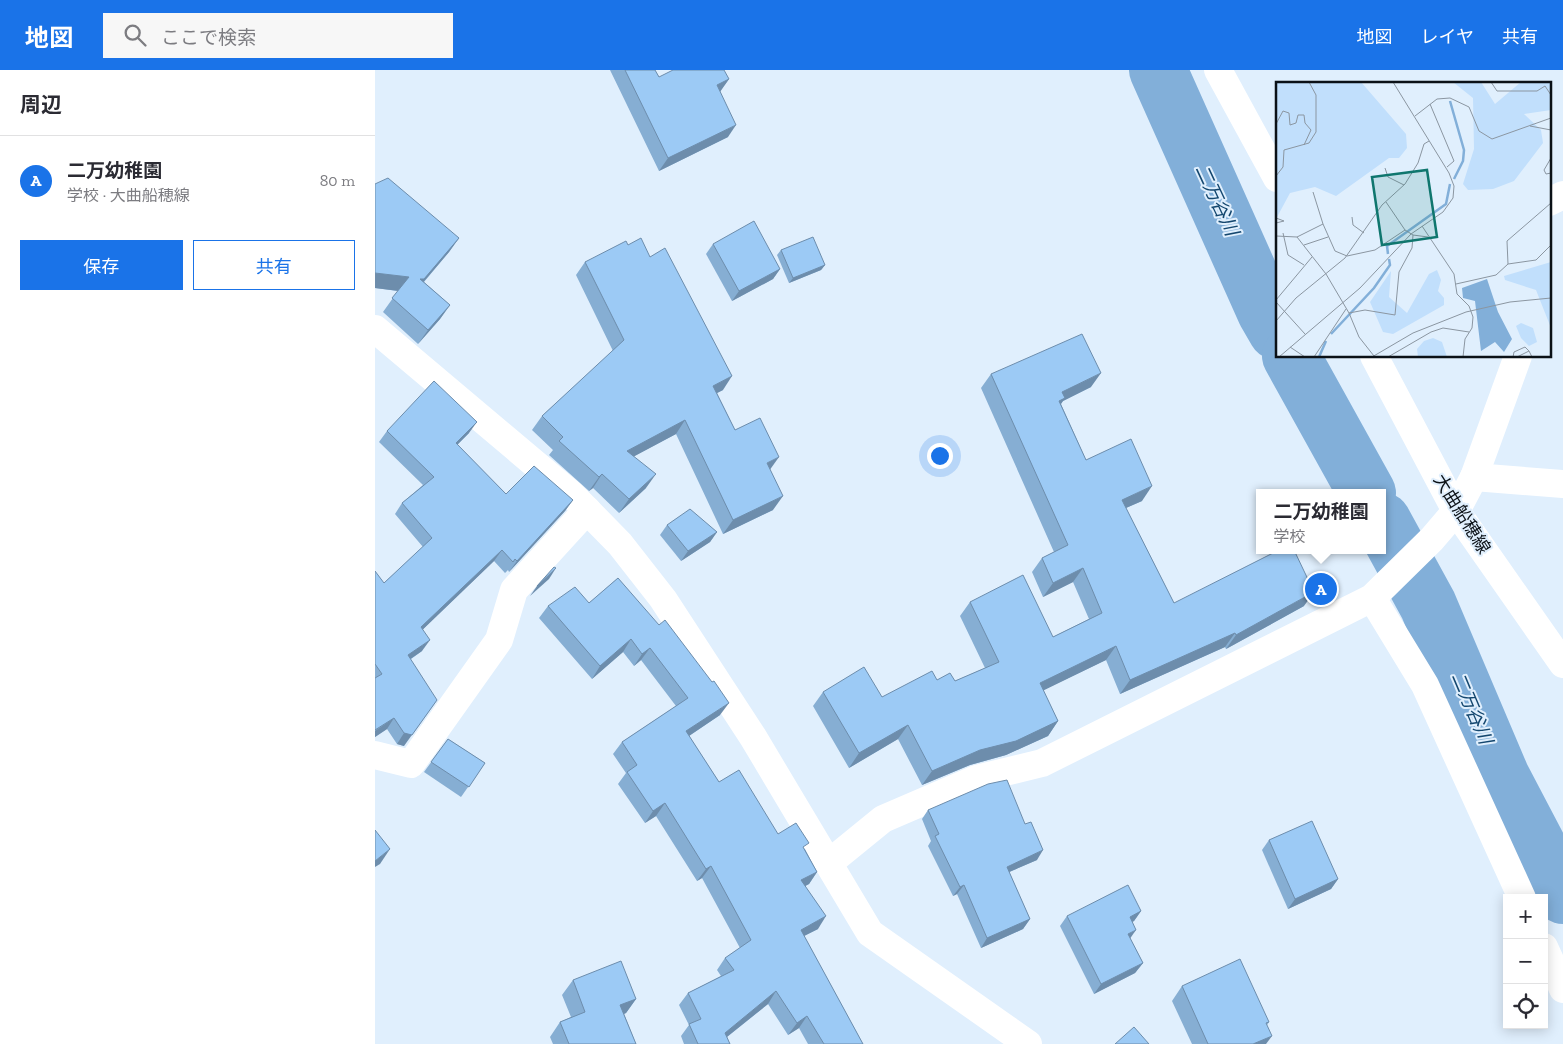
<!DOCTYPE html>
<html lang="ja">
<meta charset="utf-8">
<style>
:root{--surface:#fff;--page:#f7f7f7;--text:#2b2b33;--muted:#7c7c81;--line:#e1e1e2;--accent:#1a73e8}
body{margin:0;font-family:"Zilla Slab","Noto Sans JP",serif;background:var(--page);color:var(--text)}
.controls{position:absolute;right:15px;bottom:15px;display:grid;overflow:hidden;border-radius:0px;box-shadow:0 2px 12px #0003}
.controls button{width:45px;height:45px;display:grid;place-items:center;padding:0;border:0;border-bottom:1px solid var(--line);background:var(--surface);color:var(--text);font:25px sans-serif}
.you{position:absolute;left:564px;top:385px;width:18px;height:18px;margin:-12px;border:4px solid #fff;border-radius:50%;background:#1a73e8;box-shadow:0 0 0 8px #1a73e833}
.badge{display:grid;place-items:center;width:32px;height:32px;border-radius:50%;background:var(--accent);color:#fff;font-size:16px;font-weight:700}
.pin{position:absolute;translate:-50% -50%;border:2px solid #fff;box-shadow:0 1px 5px #0006}
.popup{position:absolute;left:881px;top:419px;width:130px;height:65px;box-sizing:border-box;display:grid;place-content:center;border-radius:0px;background:var(--surface);filter:drop-shadow(0 1px 4px #0005);font-size:16px;white-space:nowrap;color:var(--muted)}
.popup b{font-size:19px;color:var(--text)}
.popup::after{content:'';position:absolute;left:50%;top:100%;margin-left:-10px;border:10px solid transparent;border-top-color:var(--surface)}
.list{margin:0;padding:0;list-style:none}
h2{display:flex;justify-content:space-between;align-items:center;height:65px;margin:0;padding:0 20px;font-size:21px}
h2 small{font-size:16px;font-weight:400;color:var(--muted)}
.list li{display:grid;grid-template-columns:32px 1fr auto;gap:15px;align-items:center;box-sizing:border-box;height:90px;padding:0 20px;border-top:1px solid var(--line)}
.list b{display:block;font-size:19px;white-space:nowrap}
.list p{margin:0;font-size:16px;white-space:nowrap;color:var(--muted)}
.list em{font-size:16px;font-style:normal;color:var(--muted)}
.actions{display:flex;gap:10px;padding:15px 20px}
.actions a{flex:1;padding:11px 0;border:1px solid var(--accent);border-radius:0px;text-align:center;font-size:18px;color:var(--accent)}
.actions .main{background:var(--accent);color:#fff}
.icon{flex:none;width:28px;height:28px;fill:none;stroke:currentColor;stroke-width:2;stroke-linecap:round;stroke-linejoin:round}
.map{position:relative;flex:none;width:1188px;height:974px;overflow:hidden}
header{display:flex;align-items:center;gap:30px;box-sizing:border-box;height:70px;padding:0 25px;background:var(--accent);color:#fff}
header strong{font-size:24px}
nav{display:flex;gap:28px;margin-inline-start:auto;font-size:18px}
.search{width:350px;height:45px;background:var(--page);display:flex;align-items:center;gap:12px;box-sizing:border-box;padding:0 18px;border-radius:0px;color:var(--muted);font-size:19px}
main{display:flex}
aside{flex:1;background:var(--surface)}
.map>svg:first-child{display:block}
</style>
<header>
<strong>地図</strong>
<div class="search"><svg class="icon" aria-label="search" viewBox="0 0 24 24"><circle cx="10" cy="10" r="6"/><path d="M15 15l6 6"/></svg>ここで検索</div>
<nav><a>地図</a><a>レイヤ</a><a>共有</a></nav>
</header>
<main>
<aside>
<h2>周辺<small></small></h2>
<ul class="list">
<li><span class="badge">A</span><div><b>二万幼稚園</b><p>学校 · 大曲船穂線</p></div><em>80 m</em></li>
</ul>
<div class="actions"><a class="main">保存</a><a>共有</a></div>
</aside>
<div class="map">
<svg width="1188" height="974" viewBox="0 0 1188 974">
<rect width="100%" height="100%" fill="#e0effd"/>
<g fill="none" stroke-linecap="round" stroke-linejoin="round">
<g stroke="#82afd9" stroke-width="58">
<path d="M783,0L891,242L902,261"/>
<path d="M916,286L992,423"/>
<path d="M1007,451L1053,535L1126,707L1188,825"/>
</g>
<g stroke="#fff" stroke-width="28">
<path d="M1174,132L1188,125"/>
<path d="M0,259L197,425L245,474L288,529L378,667L495,863L653,974"/>
<path d="M1099,407L1188,414"/>
<path d="M997,528L1050,615L1147,828"/>
<path d="M0,685L36,694L124,570L139,520L212,440"/>
<path d="M454,793L508,749L601,709L667,693L997,528L1057,469L1081,441L1099,407L1143,286"/>
<path d="M1169,877L1188,919"/>
</g>
<g stroke="#fff" stroke-width="28">
<path d="M843,0L902,108"/>
<path d="M999,286L1081,441L1188,594"/>
</g>
</g>
<g fill="#86aed3">
<path d="M235,0H280L284,7L354,9L345,21L353,67L284,101Z"/>
<path d="M0,114L84,168L74,182L49,212L75,235L65,249L43,274L8,242L23,221L0,218Z"/>
<path d="M338,174L405,199L398,209L357,231L331,184Z"/>
<path d="M253,175L275,187L348,320L342,323L360,360L395,400L398,440L348,464L301,364L259,386L271,418L244,443L218,418L214,421L174,385L178,380L157,360L167,346L238,281L201,205L210,192Z"/>
<path d="M406,180L450,195L446,200L414,213L402,185Z"/>
<path d="M616,304L716,317L688,331L686,334L711,390L767,431L751,438L799,533L929,536L851,579L850,577L745,624L731,590L668,620L683,651L673,666L631,685L595,695L547,715L523,669L474,698L438,636L448,622L507,627L562,610L580,611L610,598L585,546L595,532L678,567L714,549L698,512L668,527L657,502L667,488L679,482L606,318Z"/>
<path d="M12,361L94,363L82,375L131,424L198,430L190,441L134,502L133,500L130,503L119,491L48,559L47,581L36,589L29,676L22,674L12,659L0,667V502L9,513L48,477L20,444L27,433L48,415L4,372Z"/>
<path d="M292,455L342,462L335,472L306,491L285,465Z"/>
<path d="M243,508L345,645L314,666L344,712L403,764L430,779L442,802L434,814L430,816L443,859L429,866L488,974H433L424,958L413,965L393,934L352,967L355,974H309L306,966L314,955L304,935L313,923L346,906L342,900L350,888L365,878L327,808L322,811L281,746L270,753L243,714L251,703L238,684L247,672L301,636L266,590L259,596L248,582L217,609L164,548L173,536L214,533Z"/>
<path d="M73,669L110,693L86,727L49,702Z"/>
<path d="M553,740L662,790L634,802L655,849L648,859L606,878L582,824L578,826L553,776L556,771L547,749Z"/>
<path d="M894,770L963,809L956,819L913,839L887,780Z"/>
<path d="M766,841L759,851L757,852L755,868L768,893L760,903L719,924L685,856L692,846Z"/>
<path d="M198,910L261,929L251,943L249,944L261,974H178L175,967L185,952L196,947L187,925Z"/>
<path d="M807,916L894,952L892,955L891,974H817L797,931Z"/>
</g>
<g fill="#6d8dac">
<path d="M354,9L345,22L342,15Z"/>
<path d="M361,55L353,67L284,101L293,88Z"/>
<path d="M84,168L74,182L39,223L45,209Z"/>
<path d="M450,195L446,200L414,213L418,208Z"/>
<path d="M405,199L398,209L357,231L364,221Z"/>
<path d="M0,203L34,207L24,221L0,218Z"/>
<path d="M75,235L65,249L43,274L53,260Z"/>
<path d="M726,303L716,317L688,331L680,342L687,322Z"/>
<path d="M357,306L348,320L328,330L338,316Z"/>
<path d="M310,350L301,364L243,395L252,381Z"/>
<path d="M102,352L94,363L73,384L81,373Z"/>
<path d="M404,387L394,401L392,393Z"/>
<path d="M227,404L218,418L214,421L224,407Z"/>
<path d="M281,404L271,418L244,443L254,429Z"/>
<path d="M777,416L767,431L737,444L747,430Z"/>
<path d="M408,426L398,440L348,464L358,450Z"/>
<path d="M198,430L190,441L134,502L142,491Z"/>
<path d="M342,462L335,472L306,491L313,481Z"/>
<path d="M127,480L119,491L39,568L46,557Z"/>
<path d="M181,498L174,509L155,526L162,516Z"/>
<path d="M708,498L698,512L668,527L678,513Z"/>
<path d="M939,522L929,536L851,579L861,565Z"/>
<path d="M860,563L850,577L745,624L755,610Z"/>
<path d="M256,569L248,582L217,609L225,596Z"/>
<path d="M55,570L47,581L25,596L33,585Z"/>
<path d="M741,576L731,590L655,627L665,613Z"/>
<path d="M275,578L266,590L259,596L267,584Z"/>
<path d="M62,630L29,676L22,674L29,663Z"/>
<path d="M354,633L345,645L302,674L311,661Z"/>
<path d="M19,648L12,659L0,667V661Z"/>
<path d="M683,651L673,666L631,685L595,695L547,715L557,701L605,680Z"/>
<path d="M533,655L523,669L474,698L484,683Z"/>
<path d="M290,733L281,746L270,753L278,741Z"/>
<path d="M15,779L5,794L0,797V791Z"/>
<path d="M668,780L662,790L625,806L632,797Z"/>
<path d="M336,796L327,808L322,811L331,799Z"/>
<path d="M442,802L434,814L417,823L426,810Z"/>
<path d="M963,809L956,819L913,839L920,829Z"/>
<path d="M589,815L582,824L578,826L585,817Z"/>
<path d="M766,841L759,851L748,857L755,847Z"/>
<path d="M451,846L443,859L417,872L426,860Z"/>
<path d="M655,849L648,859L606,878L612,868Z"/>
<path d="M761,860L754,870L753,864Z"/>
<path d="M768,893L760,903L719,924L726,914Z"/>
<path d="M401,921L393,934L343,974L350,963Z"/>
<path d="M261,929L251,943L235,950L245,935Z"/>
<path d="M432,946L424,958L413,965L422,953Z"/>
<path d="M897,966L891,974H878Z"/>
</g>
<g fill="#9ccaf5" stroke="#6d8dac">
<path d="M250,0H280L284,7L298,0H349L354,9L342,15L361,55L293,88Z"/>
<path d="M13,108L84,168L49,209H45L75,235L53,260L17,228L34,207L0,203V114Z"/>
<path d="M379,151L405,199L364,221L338,174Z"/>
<path d="M438,167L450,195L418,208L406,180Z"/>
<path d="M266,168L275,187L290,178L357,306L338,316L360,360L385,348L404,387L392,393L408,426L358,450L310,350L252,381L281,404L254,429L227,404L224,407L184,371L188,367L167,346L249,270L210,192L251,171L253,175Z"/>
<path d="M707,264L726,303L687,322L690,328L684,331L711,390L756,369L777,416L747,430L799,533L904,480H919L939,522L861,565L860,563L755,610L741,576L665,613L683,651L641,671L605,680L557,701L533,655L484,683L448,622L489,597L507,627L557,601L562,610L575,603L580,611L624,592L595,532L648,505L678,567L727,543L708,498L678,513L667,488L693,475L616,304Z"/>
<path d="M59,311L102,352L81,373L131,424L159,396L198,430L142,491L140,489L138,492L127,480L46,557L55,570L33,585L62,630L37,665L29,663L19,648L0,660V608L7,604L0,594V501L9,513L57,468L27,433L59,407L12,361Z"/>
<path d="M315,439L342,462L313,481L292,455Z"/>
<path d="M179,497L181,498L162,516Z"/>
<path d="M243,508L284,555L290,550L337,612L339,611L354,633L311,661L344,712L364,700L403,764L421,753L434,773L428,777L442,802L426,810L451,846L426,860L488,974H449L432,946L422,953L401,921L350,963L355,974H323L314,954L326,949L313,923L359,900L350,888L376,870L336,796L331,799L290,733L278,741L252,702L262,695L247,672L313,628L275,578L267,584L256,569L225,596L173,536L200,517L214,533Z"/>
<path d="M73,669L110,693L94,717L56,692Z"/>
<path d="M632,710L650,754L656,752L668,780L632,797L655,849L612,868L589,815L585,817L560,766L564,764L553,740L613,714Z"/>
<path d="M937,751L963,809L920,829L894,770Z"/>
<path d="M0,760L15,779L0,791Z"/>
<path d="M753,815L766,841L755,847L761,860L753,864L768,893L726,914L692,846Z"/>
<path d="M865,889L894,952L891,953L897,966L878,974H833L807,916Z"/>
<path d="M246,891L261,929L245,935L261,974H194L185,952L210,942L198,910Z"/>
<path d="M759,957L774,974H740Z"/>
</g>
<g text-anchor="middle" dominant-baseline="central" stroke-width="4" stroke-linejoin="round" paint-order="stroke">
<g font-size="18" fill="#0b1117" stroke="#e0effd">
<text transform="translate(1087 444) rotate(58)">大曲船穂線</text>
</g>
<g font-size="19" font-style="italic" fill="#14476f" stroke="#e0effd">
<text transform="translate(842 130) rotate(65)">二万谷川</text>
<text transform="translate(1097 638) rotate(67)">二万谷川</text>
</g>
</g>
<g transform="translate(901 12)">
<rect width="275" height="275" fill="#e0effd"/>
<path d="M0,0H85L130,52L131,66L123,76H113L60,114L39,105L14,111L0,137ZM177,0H205L219,22L245,0H275V28L248,32L265,48L267,61L238,99L217,107L192,108L187,102L198,67L197,16ZM275,180V246L260,208L229,198L228,194ZM161,188L165,198L162,209L168,216V223L117,252L107,250L94,220L115,189L113,215L131,231L153,192ZM245,241L257,246L261,260L253,264L245,256L240,244ZM157,256L166,260L171,275H142L141,267L148,259Z" fill="#c1dffc"/>
<path d="M211,197L222,230L236,257L228,270L219,260L205,269L199,219L187,216L186,206Z" fill="#82afd9"/>
<path fill="none" stroke="#82afd9" stroke-width="2.5" d="M174,19L188,68L187,79L178,97M112,172L111,164L170,122L174,102M55,252L98,206L114,183L113,177M43,275L50,259"/>
<path fill="none" stroke="#8b96a1" stroke-width="1" d="M215,0L221,9H261L269,4L275,13M154,22L178,79L171,85M139,34L161,17L174,16L193,25L203,49L216,57L275,36M0,42L7,29L13,31L14,43L20,41L22,33H28L29,41L35,48L28,63M254,44L275,48M275,76L268,88L270,92L275,91M109,86L112,95L128,103M0,94L7,85L8,68L33,61L40,50V13L33,0M37,110L47,142M110,120L129,148L137,153L152,155M76,135L77,143L88,151M0,136L8,139L0,141M146,144L178,192L181,212L193,224L197,235L196,246L189,257L187,275M7,151L12,173L28,183M0,154L21,155M28,163L52,155M232,182L231,159L275,121M180,202L220,193L232,182L260,178L275,163M0,218L36,175M0,220L29,252M73,231L89,228L119,233L123,190L136,166L137,153M0,239L20,216L69,176L106,123L129,102L142,81L148,62L153,59M14,265L29,275M98,274L83,255L73,231L50,192L21,155L47,142L59,169L71,174L99,168L129,148M3,275L84,206L135,152L167,130L177,116L178,104L173,91L117,0M38,275L70,227M96,275L137,251L190,230L234,220L275,216M112,275L155,250L167,246L193,250M237,275L238,270L249,265L253,269M241,275L253,269L256,275"/>
<path fill="#0f766e" fill-opacity="0.15" stroke="#0f766e" stroke-width="2.5" d="M151,88L161,155L106,163L96,95Z"/>
<rect width="275" height="275" fill="none" stroke="#0b1117" stroke-width="2.5"/>
</g>
</svg>
<div class="controls">
<button>+</button>
<button>−</button>
<button><svg class="icon" aria-label="locate" viewBox="0 0 24 24"><circle cx="12" cy="12" r="6"/><path d="M12 2v4M12 18v4M2 12h4M18 12h4"/></svg></button>
</div>
<div class="you"></div>
<div class="pin badge" style="left:946px;top:519px">A</div>
<div class="popup"><b>二万幼稚園</b>学校</div>
</div>
</main>
